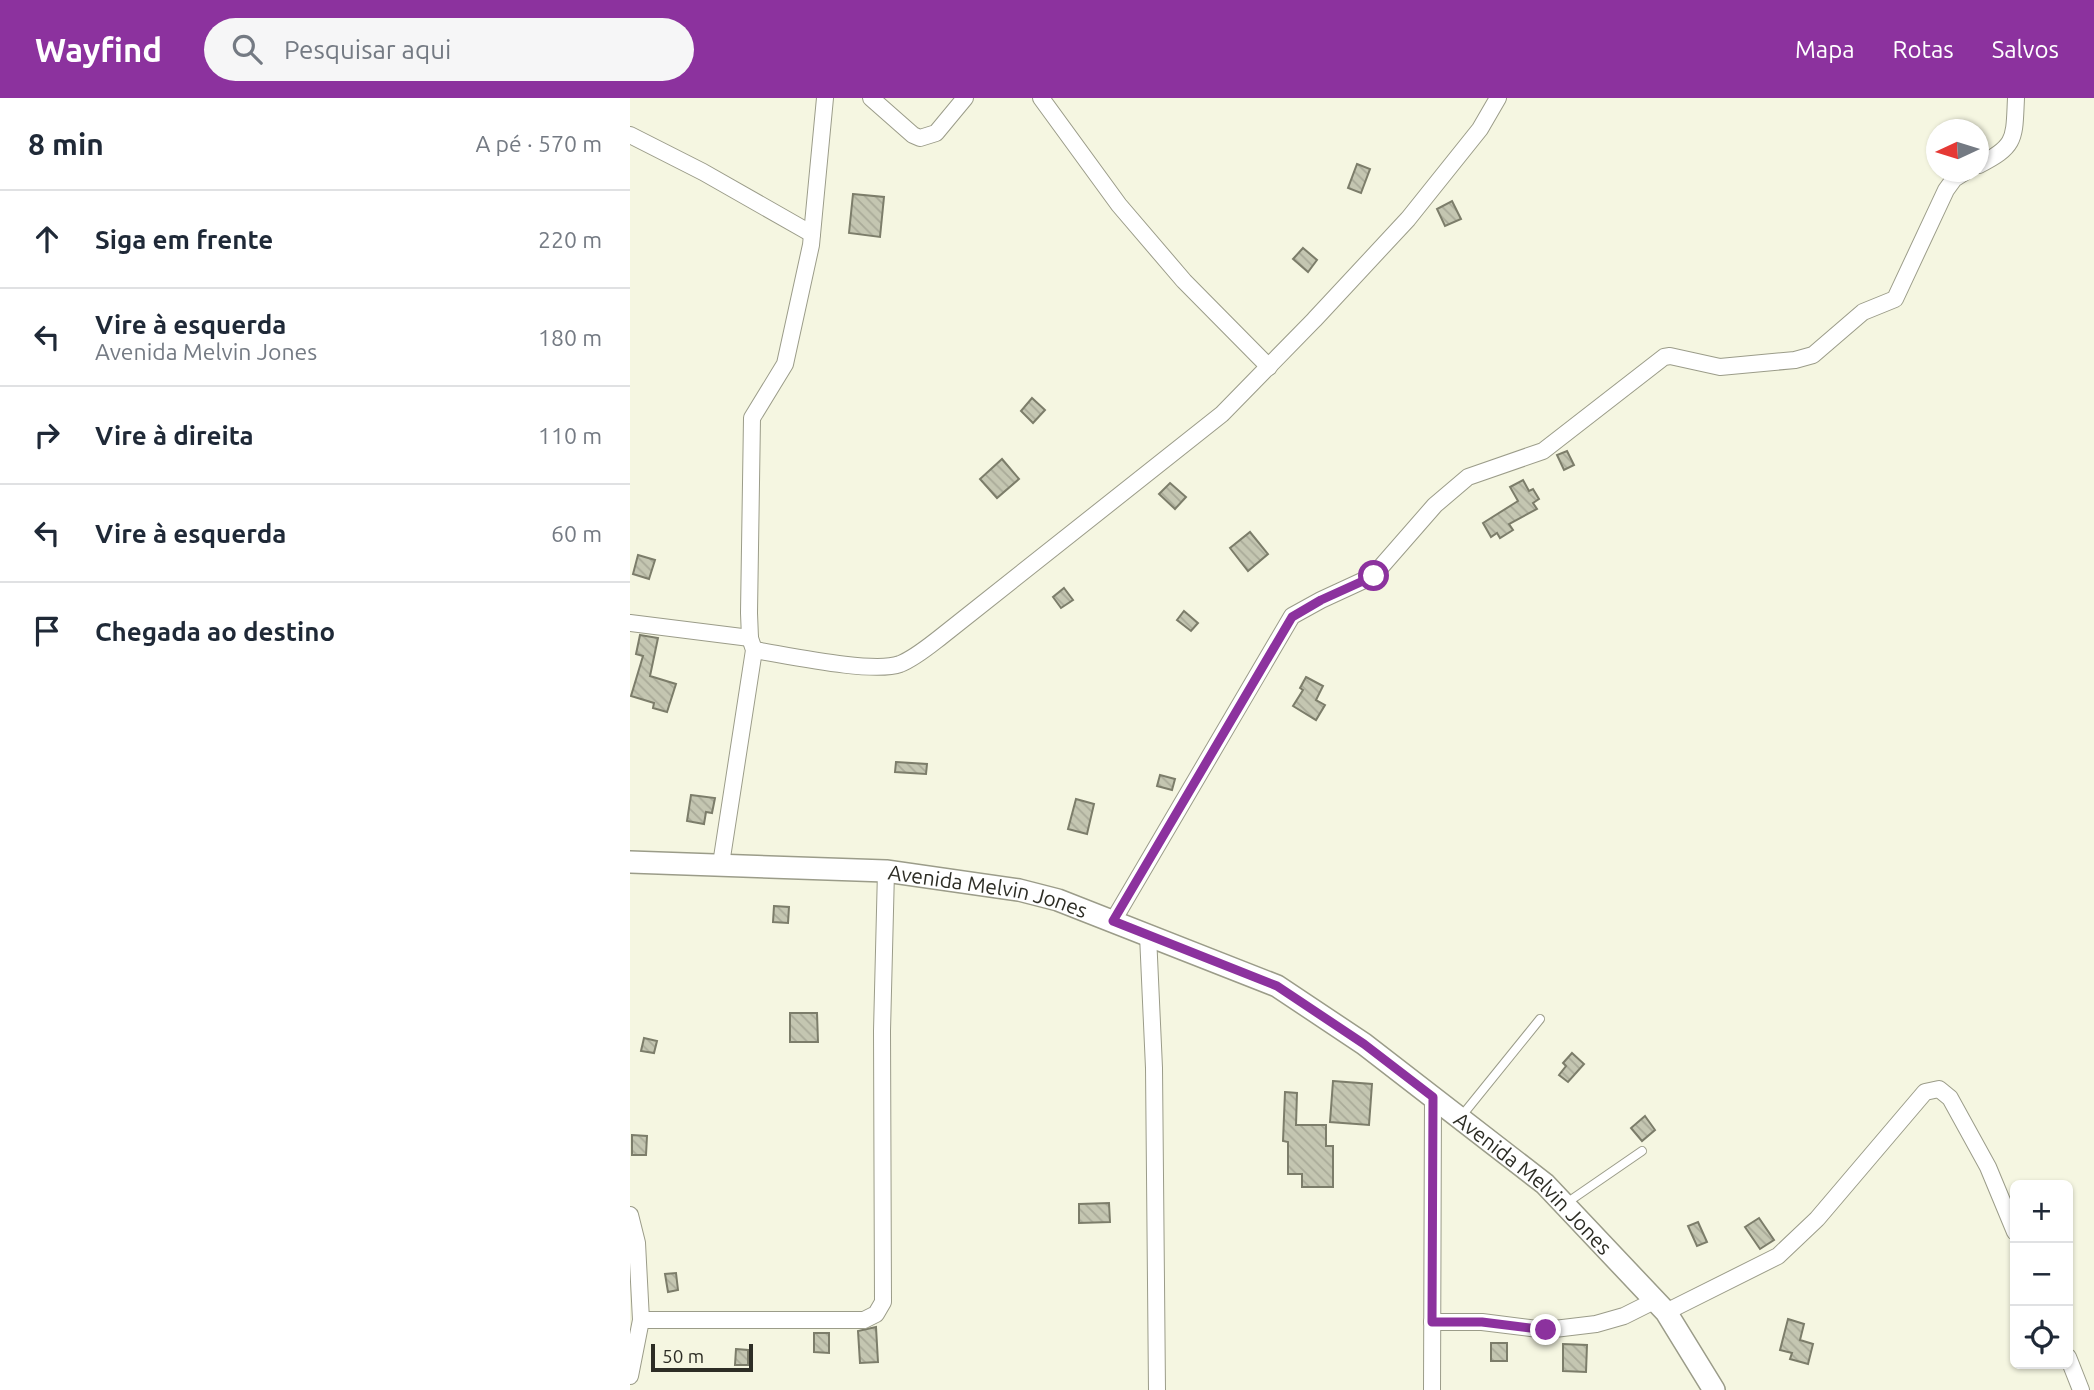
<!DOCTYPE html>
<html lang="pt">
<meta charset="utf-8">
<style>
:root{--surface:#fff;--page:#f6f6f7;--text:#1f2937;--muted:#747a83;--line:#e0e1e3;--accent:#8c329e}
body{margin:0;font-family:Ubuntu,sans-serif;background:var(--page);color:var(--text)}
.controls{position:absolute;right:21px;bottom:21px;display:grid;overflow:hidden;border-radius:10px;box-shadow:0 2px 5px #0004}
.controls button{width:63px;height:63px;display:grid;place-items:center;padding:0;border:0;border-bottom:2px solid var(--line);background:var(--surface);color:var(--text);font:35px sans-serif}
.compass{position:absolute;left:1296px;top:21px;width:63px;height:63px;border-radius:50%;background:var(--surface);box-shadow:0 2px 5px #0004;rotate:266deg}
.scale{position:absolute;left:21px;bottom:18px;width:102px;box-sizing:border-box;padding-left:7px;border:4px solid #2d2d25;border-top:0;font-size:19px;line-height:24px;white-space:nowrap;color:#2d2d25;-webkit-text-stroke:5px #f5f6e1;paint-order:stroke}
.stop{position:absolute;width:21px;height:21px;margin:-16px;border:5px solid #8c329e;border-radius:50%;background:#fff}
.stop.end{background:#8c329e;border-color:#fff;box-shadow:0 2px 7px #0008}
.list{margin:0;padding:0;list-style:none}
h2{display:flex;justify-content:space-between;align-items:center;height:91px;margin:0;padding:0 28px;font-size:30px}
h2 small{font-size:23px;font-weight:400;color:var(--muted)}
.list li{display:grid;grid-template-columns:46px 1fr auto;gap:21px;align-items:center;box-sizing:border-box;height:98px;padding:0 28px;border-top:2px solid var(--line)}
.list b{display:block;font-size:26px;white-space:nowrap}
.list p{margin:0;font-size:23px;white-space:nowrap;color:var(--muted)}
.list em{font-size:23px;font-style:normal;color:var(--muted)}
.icon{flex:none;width:38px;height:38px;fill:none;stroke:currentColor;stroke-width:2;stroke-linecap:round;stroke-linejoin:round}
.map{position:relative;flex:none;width:1464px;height:1292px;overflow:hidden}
header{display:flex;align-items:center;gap:42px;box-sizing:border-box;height:98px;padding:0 35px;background:var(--accent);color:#fff}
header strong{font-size:33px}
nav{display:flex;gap:38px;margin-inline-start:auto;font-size:24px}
.search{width:490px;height:63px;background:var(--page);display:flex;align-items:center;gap:18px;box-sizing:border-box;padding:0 24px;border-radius:38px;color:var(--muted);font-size:26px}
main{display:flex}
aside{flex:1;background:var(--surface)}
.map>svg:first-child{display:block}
</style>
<header>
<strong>Wayfind</strong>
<div class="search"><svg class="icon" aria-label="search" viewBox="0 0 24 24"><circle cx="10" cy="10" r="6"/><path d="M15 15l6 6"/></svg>Pesquisar aqui</div>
<nav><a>Mapa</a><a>Rotas</a><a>Salvos</a></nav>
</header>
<main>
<aside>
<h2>8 min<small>A pé · 570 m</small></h2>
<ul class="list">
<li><svg class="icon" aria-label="ahead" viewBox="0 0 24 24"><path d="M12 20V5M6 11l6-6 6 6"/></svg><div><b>Siga em frente</b></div><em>220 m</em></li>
<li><svg class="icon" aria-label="left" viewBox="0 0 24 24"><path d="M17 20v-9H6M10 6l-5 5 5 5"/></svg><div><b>Vire à esquerda</b><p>Avenida Melvin Jones</p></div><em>180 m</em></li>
<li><svg class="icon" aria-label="right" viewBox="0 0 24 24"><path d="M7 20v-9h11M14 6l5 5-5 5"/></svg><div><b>Vire à direita</b></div><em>110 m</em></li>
<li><svg class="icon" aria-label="left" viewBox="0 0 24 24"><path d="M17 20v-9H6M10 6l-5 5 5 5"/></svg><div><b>Vire à esquerda</b></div><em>60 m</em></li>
<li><svg class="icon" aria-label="arrive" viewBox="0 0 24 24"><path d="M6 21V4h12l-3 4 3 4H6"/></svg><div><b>Chegada ao destino</b></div></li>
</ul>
</aside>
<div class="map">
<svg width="1464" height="1292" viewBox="0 0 1464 1292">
<defs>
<pattern id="building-back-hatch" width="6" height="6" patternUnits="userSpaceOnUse" patternTransform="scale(1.75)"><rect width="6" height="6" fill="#c4c6b1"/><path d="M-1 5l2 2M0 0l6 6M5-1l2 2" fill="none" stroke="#a9aa98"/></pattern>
</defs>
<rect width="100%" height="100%" fill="#f5f6e1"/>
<g fill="url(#building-back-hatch)" stroke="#7c7d6a" stroke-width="2">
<path d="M727,66L740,71L731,95L718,90Z"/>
<path d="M223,96L254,99L250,139L219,135Z"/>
<path d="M822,103L831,121L815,128L807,111Z"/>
<path d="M673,150L687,162L678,174L663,161Z"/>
<path d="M402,300L415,312L403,325L391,313Z"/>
<path d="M937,353L944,367L934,372L927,357Z"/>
<path d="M372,361L389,381L367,400L350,381Z"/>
<path d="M893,382L899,393L903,391L909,401L903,405L907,411L879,426L883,432L870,440L867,435L861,439L853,425L888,403L880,389Z"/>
<path d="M540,385L556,399L545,411L529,396Z"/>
<path d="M620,434L638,456L618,473L600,450Z"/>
<path d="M8,457L25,462L19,481L3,476Z"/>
<path d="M434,490L443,502L431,510L423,499Z"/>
<path d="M554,513L568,525L561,533L547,522Z"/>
<path d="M10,537L28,540L20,578L46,586L37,614L23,610L24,605L1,598L13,558L6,556Z"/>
<path d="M676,579L693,588L686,602L695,607L686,622L663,608L673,592L670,590Z"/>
<path d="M266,664L297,666L296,676L265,674Z"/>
<path d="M530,677L545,681L542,692L527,688Z"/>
<path d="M61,697L85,700L82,715L76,714L74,726L57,723Z"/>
<path d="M446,701L464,706L457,736L438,731Z"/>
<path d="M144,808L159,809L158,825L143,824Z"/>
<path d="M160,915H187L188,944H160Z"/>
<path d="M14,940L27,943L24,955L11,953Z"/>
<path d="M942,955L954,966L938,984L929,977L936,968L933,965Z"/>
<path d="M703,983L742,986L739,1027L700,1024Z"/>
<path d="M655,994L667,995L666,1027H696V1048H703V1089H672V1076H658V1044L653,1043Z"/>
<path d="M1015,1018L1025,1032L1012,1043L1001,1030Z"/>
<path d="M2,1037L17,1038L16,1057H2Z"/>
<path d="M479,1105L480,1124L449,1125V1106Z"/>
<path d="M1129,1120L1144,1142L1130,1151L1115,1129Z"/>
<path d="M1068,1124L1077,1144L1067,1148L1058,1128Z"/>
<path d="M46,1175L48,1192L38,1194L35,1176Z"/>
<path d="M1158,1221L1174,1226L1170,1242L1183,1246L1178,1266L1160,1261L1162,1255L1150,1252Z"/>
<path d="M246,1229L248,1264L230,1265L228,1233Z"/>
<path d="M184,1235H199V1255L184,1254Z"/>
<rect x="861" y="1245" width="16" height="18"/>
<path d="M933,1246L957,1247L956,1274L933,1273Z"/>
<path d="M106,1251L118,1252V1267H105Z"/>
</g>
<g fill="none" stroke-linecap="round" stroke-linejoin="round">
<g stroke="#9b9c89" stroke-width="10">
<g id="service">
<path d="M830,1020L910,921"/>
<path d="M935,1106L1012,1053"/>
</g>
</g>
<g stroke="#9b9c89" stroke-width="18">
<g id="minor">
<path d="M241,0L283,37L290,40L306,35L335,0"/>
<path d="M411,0L489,107L554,183L639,269"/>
<path d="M0,37L73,74L182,136"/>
<path d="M1349,67C1387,48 1384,40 1386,0"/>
<path d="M0,525L120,540"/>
<path d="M124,552C156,557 243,576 270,566C285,560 299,548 312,538L592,316L684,222L778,121L850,31L868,0"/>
<path d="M91,766L124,552L120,540L119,515L122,320L155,266L181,147L195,0"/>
<path d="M483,823L662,518L691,502L743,478L805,407L838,379L913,353L1034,259L1040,258L1090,269L1165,262L1183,257L1233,214L1265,201L1316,92L1324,81L1335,74"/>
<path d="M518,837L524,970L527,1292"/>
<path d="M0,1117L7,1145L11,1222L0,1278"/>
<path d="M1036,1214L1148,1158L1187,1121L1295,994L1309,991L1320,1000L1358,1069L1385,1134"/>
<path d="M11,1222H234L246,1216L253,1204L252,933L256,773"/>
<path d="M802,1224H852L916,1232L966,1226L994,1218L1026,1202"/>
<path d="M1438,1259L1451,1292"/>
<path d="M802,1292L803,999"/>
</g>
</g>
<g stroke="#9b9c89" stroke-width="24">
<g id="tertiary">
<path id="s1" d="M0,764L256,773L389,792L428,802L647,888L734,946L915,1086L1036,1214L1084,1292"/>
</g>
</g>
<use href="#service" stroke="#fff" stroke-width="8"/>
<use href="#minor" stroke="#fff" stroke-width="16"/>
<use href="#tertiary" stroke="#fff" stroke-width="21"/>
</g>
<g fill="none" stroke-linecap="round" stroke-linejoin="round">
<path stroke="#8c329e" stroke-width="9" d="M744,478L691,502L662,519L483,823L647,888L734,946L803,999L802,1224H852L916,1232"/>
</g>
<g text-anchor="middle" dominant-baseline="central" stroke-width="5" stroke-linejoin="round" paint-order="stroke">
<g font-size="21" fill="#2d2d25" stroke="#f5f6e1">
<text stroke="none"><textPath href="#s1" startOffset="360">Avenida Melvin Jones</textPath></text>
<text stroke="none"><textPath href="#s1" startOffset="990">Avenida Melvin Jones</textPath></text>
</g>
</g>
</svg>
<div class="controls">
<button>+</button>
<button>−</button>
<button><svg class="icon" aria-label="locate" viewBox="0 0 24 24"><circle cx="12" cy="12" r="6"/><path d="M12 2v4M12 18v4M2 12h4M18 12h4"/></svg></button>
</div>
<svg class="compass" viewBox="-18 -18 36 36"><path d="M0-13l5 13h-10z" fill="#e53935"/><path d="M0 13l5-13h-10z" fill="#747a83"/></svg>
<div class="scale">50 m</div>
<div class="stop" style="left:744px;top:478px"></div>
<div class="stop end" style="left:916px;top:1232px"></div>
</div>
</main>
